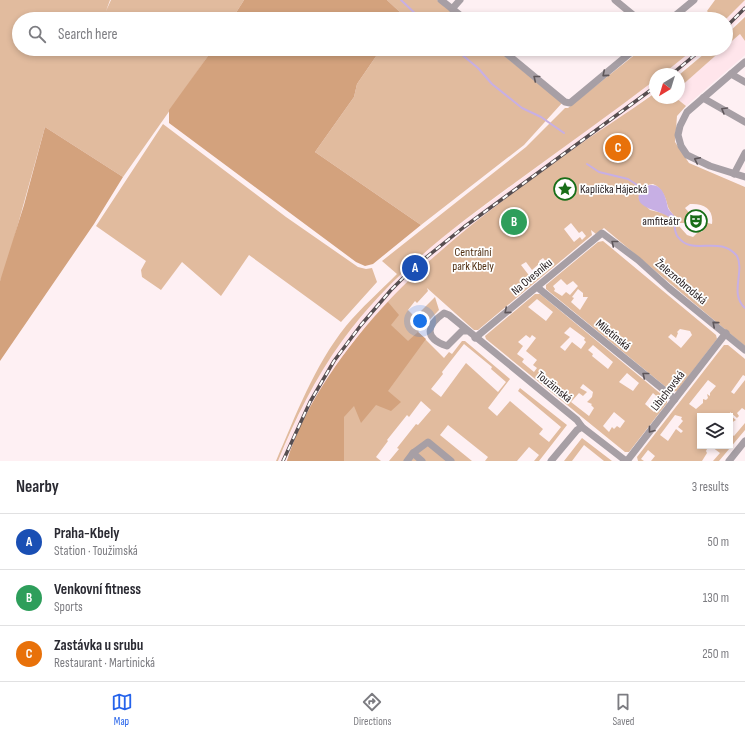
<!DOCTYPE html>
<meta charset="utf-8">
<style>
:root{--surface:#fff;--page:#f7f7f7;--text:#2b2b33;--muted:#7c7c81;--line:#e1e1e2;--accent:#2563eb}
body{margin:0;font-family:"Sofia Sans Condensed",sans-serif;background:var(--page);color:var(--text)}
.controls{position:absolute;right:12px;bottom:12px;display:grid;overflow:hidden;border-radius:0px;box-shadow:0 2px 6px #0003}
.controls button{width:36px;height:36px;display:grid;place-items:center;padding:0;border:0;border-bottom:1px solid var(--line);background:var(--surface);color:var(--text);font:20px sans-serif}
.compass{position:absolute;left:649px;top:68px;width:36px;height:36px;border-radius:50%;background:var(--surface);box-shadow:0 2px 6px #0003;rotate:218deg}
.you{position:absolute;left:420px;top:321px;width:14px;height:14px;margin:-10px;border:3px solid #fff;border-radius:50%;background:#1a73e8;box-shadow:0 0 0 6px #1a73e833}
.badge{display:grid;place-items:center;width:26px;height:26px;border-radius:50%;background:var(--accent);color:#fff;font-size:13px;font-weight:700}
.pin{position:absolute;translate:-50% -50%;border:2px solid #fff;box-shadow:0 1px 4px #0006}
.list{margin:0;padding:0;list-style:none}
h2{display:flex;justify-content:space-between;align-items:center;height:52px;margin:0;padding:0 16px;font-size:17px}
h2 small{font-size:13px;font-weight:400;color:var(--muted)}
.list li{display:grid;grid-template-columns:26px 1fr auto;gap:12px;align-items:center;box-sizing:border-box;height:56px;padding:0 16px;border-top:1px solid var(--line)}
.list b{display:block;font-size:15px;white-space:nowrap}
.list p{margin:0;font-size:13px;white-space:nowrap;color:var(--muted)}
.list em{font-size:13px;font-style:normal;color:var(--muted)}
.icon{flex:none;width:22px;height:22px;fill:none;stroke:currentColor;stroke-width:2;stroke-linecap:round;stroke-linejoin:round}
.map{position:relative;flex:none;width:745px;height:461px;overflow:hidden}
.search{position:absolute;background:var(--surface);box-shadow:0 2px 6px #0003;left:12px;right:12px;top:12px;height:44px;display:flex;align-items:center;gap:10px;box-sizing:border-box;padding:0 14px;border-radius:22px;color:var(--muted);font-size:15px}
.sheet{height:220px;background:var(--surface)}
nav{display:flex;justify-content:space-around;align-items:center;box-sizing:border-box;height:56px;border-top:1px solid var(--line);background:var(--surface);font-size:11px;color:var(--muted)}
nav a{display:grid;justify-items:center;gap:2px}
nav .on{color:var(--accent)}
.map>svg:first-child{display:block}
</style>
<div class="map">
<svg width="745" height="461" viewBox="0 0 745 461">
<rect width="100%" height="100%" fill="#fef0f3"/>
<g fill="#ffe5eb">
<path d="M745,0V15L726,32V19Z"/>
<path d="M740,34L745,41V55L686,106L676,98H679V88L723,49H726V46Z"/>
<path d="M694,49H707L677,74H663Z"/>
<path d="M655,80V91L603,132L440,252L395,294L365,328L288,461H278L305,400L329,358L357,321L387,286L433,244Z"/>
</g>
<g fill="#e1bb9e" fill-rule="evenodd">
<path d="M0,0H110L106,11L111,0H244L232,19H19V49H213L123,177L45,127L5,271L0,281Z"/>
<path d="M387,0H437L460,19H401L403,15Z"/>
<path d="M715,0H745L726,19H710L712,17L707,11Z"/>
<path d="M745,17V41L740,34L726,46V35Z"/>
<path d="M381,49H496L562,103L524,145L421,225L315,152L354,97L357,84Z"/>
<path d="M642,49H694L663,74H655V80C609,115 562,148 516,182C451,229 389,276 342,341C315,378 295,419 278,461H276C296,415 314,366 346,326C361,308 380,291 397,274L382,261L526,147L565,108H568Z"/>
<path d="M710,49H723L679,88V75Z"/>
<path d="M655,93V98H676L686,106L677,116L675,142L689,163L745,187V346L604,228L596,234L591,230L592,235L478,330H474L427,288L428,291L417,303L415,301L408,310L415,317L435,297L439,310L418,332L444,358L449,352L452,354L462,341H465L510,379L488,408L497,416L510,401L543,429L539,434L549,442L561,427L518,391L520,388L567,425L539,461H534L539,455L529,447L517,461H485L488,457L448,425L440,435L472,461H389L399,449L397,448L416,424L418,425L431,410L421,401L409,417L407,415L387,440L388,441L376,457L381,461H287C294,439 305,418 317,398C374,294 471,223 565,155C595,133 626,114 655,93ZM653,184C663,188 666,199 668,207C670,212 674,214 675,219L666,214L650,210L639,199C638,189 644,185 653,184ZM690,204C704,203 714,209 712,224L703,222L701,227L703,228L702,232L699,231L693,237L687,235L679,226L680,223H684L692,216L685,208ZM571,223L579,233L582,231L586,236L582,240L580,237L574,242L564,229ZM543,258L549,265L545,271L543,270L531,278L521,265L526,262L532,270L540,263L539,261ZM464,344L492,367L491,369L506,382L498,392L466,363L441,397L431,389L443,374L442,372Z"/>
<path d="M163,124L286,217L358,267L366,269L372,268L377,282L341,322L249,255L221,296L182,262L161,290L142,277L141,270L146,261L96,226Z"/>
<path d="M603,241L716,335L717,339L677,391L672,392L546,289V285L598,242ZM561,279L567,285L573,281L578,286L570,295L566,292L562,296L554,291L555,289L553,286ZM578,289L583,293V297H588L580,310L571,302L574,298L572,297ZM680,329L690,331L692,335L681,348L668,337L671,334L676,338L678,333L677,332Z"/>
<path d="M535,294H540L667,399V403L629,452H625L486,339L485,336ZM537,299L553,312L546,321L528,307ZM570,327L585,338L584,340L586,342L581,349L572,342L565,351L560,347L570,337L564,333ZM526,335L530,338L532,335L536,338L526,351L537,360L533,365L537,368L534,372L522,362L524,359L517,354L523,346L518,342ZM593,345L613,362L608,369L592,356L593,354L588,350ZM627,373L639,383L633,391L619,382ZM583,384L593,392L592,397L587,402L592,404L591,405L594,408L589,416L571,402L579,393L583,396L587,392L580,388ZM653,393L662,401L654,412L645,404ZM614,412L625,421L620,428L617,426L614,429L612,427L609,432L603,426Z"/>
<path d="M724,345H728L745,359V376L743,375L731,392L734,394L745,380V410L742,408L737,413L739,416L737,418L730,412V415L736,420L731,423L733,424L730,427V416H700V446H730V433L734,436L745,423V430L719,461H713L720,453L712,447L710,449L708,447L706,451L707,453L702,461H651L655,456L648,450L641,459L644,461H638L637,457ZM708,380L716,386L710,393V396L707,394L708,398L706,400L703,399V403L696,409L689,404ZM675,415L682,417L681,419L683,421L678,427L683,431L681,433L676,429L668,441L660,435Z"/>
<path d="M582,438L612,461H604L584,445L572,461H564Z"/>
</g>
<g fill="#d3a27d">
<path d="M244,0H387L403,15L401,19H232Z"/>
<path d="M213,49H381L357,84L354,97L315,152L421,225L373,264L365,266L356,262L169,123V110Z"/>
<path d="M45,127L123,177L94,224L0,361V281L24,205Z"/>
<path d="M388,302L399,315L391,325L408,341L418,332L426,339L388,391L401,402L391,411L376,405L361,423L354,406L344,417V461H287C306,401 346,347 388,302Z"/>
</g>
<path fill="#c7afe4" d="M650,185C663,184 666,198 668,208C670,212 674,214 675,218L672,220C665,209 631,211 640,191C642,187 646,186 650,185Z"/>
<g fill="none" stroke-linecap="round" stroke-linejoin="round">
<g stroke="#c7afe4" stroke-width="2">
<path d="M401,0L421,19"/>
<path d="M455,49L478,68L492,84L522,108L541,117L564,133"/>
<path d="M587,164L599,172L628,179L643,189"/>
<path d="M672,217C676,223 673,231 678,237C693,257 719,234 737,256C745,271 729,294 745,308"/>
</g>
<g stroke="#a79fa5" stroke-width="7">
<path d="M441,0L465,19"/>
<path d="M615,0L638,19"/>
<path d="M452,9L460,0"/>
<path d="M671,19L694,0"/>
<path d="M501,49L565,102L570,103L635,49"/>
<path d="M745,62L687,112L680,126L678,135L681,146L687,155L710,166L745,177"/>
<path d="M731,74L745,82"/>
<path d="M703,98L745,122"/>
<path d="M734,174L745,153"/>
<path d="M537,287L675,399"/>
<path d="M468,331H462L447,346C423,338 427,325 444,313L449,315L577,420L582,427L626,461"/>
<path d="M475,338L602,233L638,260L669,288L745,350"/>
<path d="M413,453L422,461"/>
<path d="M407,461L413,453L428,442L451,461"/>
<path d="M551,461L577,430L582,427"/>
<path d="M627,461L726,333"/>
<path d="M729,461L745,441"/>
</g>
<g stroke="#574e50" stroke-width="3.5">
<g id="rail">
<path d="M726,27L745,8"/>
<path d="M672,74L702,49"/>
<path d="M283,461L310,402L334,361L361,325L391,290L413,268L464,227L655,87"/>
</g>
</g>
<use href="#rail" stroke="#fff" stroke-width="2" stroke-dasharray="6" stroke-linecap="butt"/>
</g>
<defs><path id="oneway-chevron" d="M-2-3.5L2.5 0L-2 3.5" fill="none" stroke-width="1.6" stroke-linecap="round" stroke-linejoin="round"/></defs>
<g stroke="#5e565a">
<use href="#oneway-chevron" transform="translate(605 74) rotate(140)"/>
<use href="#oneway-chevron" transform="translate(536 78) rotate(-141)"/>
<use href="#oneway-chevron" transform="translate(724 110) rotate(-150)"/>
<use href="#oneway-chevron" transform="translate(697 160) rotate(-154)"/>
<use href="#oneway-chevron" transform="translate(614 243) rotate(-141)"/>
<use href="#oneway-chevron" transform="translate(507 311) rotate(140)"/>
<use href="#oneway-chevron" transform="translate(715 324) rotate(-139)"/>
<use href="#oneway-chevron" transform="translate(645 375) rotate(-141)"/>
<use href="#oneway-chevron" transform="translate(651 430) rotate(128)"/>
</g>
<defs>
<g id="sight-ring" transform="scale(1.15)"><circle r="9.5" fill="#fff" stroke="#186e18" stroke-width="1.5"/><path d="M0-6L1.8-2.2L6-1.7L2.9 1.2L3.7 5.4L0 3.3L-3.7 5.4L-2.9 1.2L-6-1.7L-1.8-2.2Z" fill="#186e18"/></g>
<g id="theatre-ring" transform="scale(1.15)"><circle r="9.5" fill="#fff" stroke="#186e18" stroke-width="1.5"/><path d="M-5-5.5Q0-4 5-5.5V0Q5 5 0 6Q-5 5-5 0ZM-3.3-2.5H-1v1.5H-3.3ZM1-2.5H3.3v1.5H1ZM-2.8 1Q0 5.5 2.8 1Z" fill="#186e18"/></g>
</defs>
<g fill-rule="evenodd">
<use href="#sight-ring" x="565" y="189"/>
<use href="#theatre-ring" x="696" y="221"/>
</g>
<g text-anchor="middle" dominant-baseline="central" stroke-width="3.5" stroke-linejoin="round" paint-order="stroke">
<g font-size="12" fill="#221a1c" stroke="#fff" text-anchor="start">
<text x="580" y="189">Kaplička Hájecká</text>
<text x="680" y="221" text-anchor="end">amfiteátr</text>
</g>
<g font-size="12" fill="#4f2e11" stroke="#fff">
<text x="473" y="252">Centrální<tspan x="473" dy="14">park Kbely</tspan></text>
</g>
<g font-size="12" fill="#221a1c" stroke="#fff">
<text transform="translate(532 277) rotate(-40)">Na Ovesníku</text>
<text transform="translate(681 282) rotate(40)">Železnobrodská</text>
<text transform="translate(613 335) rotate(39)">Miletínská</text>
<text transform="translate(554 387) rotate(39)">Toužimská</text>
<text transform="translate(668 391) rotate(-52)">Libichovská</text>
</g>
</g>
</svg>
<div class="controls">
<button><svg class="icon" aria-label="layers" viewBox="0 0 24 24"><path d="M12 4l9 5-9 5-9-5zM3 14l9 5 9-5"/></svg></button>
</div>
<svg class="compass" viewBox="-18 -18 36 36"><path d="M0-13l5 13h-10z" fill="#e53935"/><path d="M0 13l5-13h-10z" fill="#7c7c81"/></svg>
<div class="you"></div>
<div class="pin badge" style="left:415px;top:268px;background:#1a4fb4">A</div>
<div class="pin badge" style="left:514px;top:222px;background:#2e9e5b">B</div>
<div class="pin badge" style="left:618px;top:148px;background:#e8710a">C</div>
<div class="search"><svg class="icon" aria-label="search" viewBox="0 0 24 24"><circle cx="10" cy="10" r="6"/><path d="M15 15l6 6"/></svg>Search here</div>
</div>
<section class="sheet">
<h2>Nearby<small>3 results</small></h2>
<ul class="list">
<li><span class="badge" style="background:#1a4fb4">A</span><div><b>Praha-Kbely</b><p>Station · Toužimská</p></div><em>50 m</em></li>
<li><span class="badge" style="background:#2e9e5b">B</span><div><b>Venkovní fitness</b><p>Sports</p></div><em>130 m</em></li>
<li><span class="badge" style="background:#e8710a">C</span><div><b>Zastávka u srubu</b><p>Restaurant · Martinická</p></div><em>250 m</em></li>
</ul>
</section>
<nav>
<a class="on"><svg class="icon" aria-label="map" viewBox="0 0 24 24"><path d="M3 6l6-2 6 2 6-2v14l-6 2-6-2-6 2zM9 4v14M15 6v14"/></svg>Map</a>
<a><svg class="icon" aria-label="directions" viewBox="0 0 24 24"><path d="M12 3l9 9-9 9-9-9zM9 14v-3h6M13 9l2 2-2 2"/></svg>Directions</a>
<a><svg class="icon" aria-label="saved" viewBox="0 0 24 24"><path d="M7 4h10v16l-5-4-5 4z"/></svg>Saved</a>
</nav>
